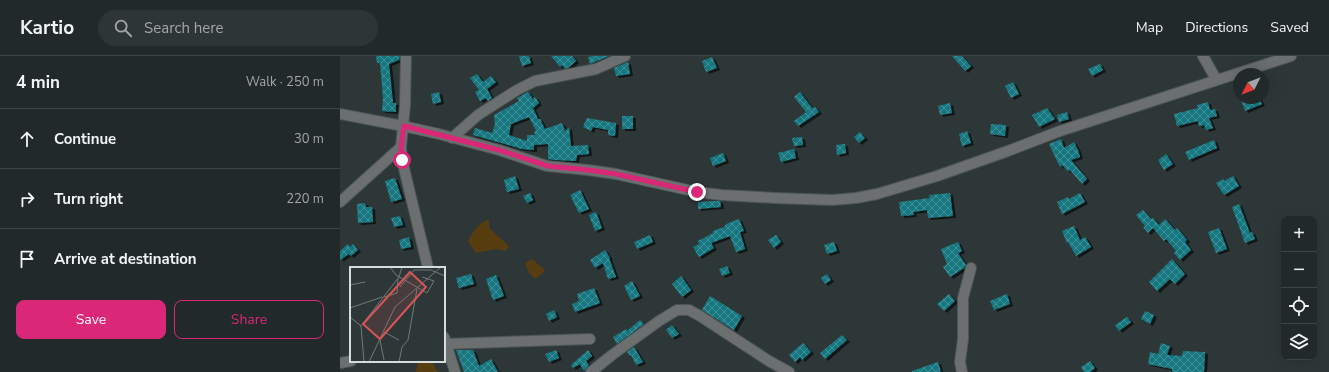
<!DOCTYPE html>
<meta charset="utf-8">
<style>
:root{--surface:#22292a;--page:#2e3536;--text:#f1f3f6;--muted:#a2a6a8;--line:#3f4547;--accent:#db2777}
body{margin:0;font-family:"Nunito Sans",sans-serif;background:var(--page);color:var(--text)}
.controls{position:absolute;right:12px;bottom:12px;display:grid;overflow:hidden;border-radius:8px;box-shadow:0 4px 16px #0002}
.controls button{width:36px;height:36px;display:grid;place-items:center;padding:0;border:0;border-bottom:1px solid var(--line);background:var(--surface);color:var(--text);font:20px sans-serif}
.compass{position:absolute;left:893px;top:12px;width:36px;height:36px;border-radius:50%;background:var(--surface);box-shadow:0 4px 16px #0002;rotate:228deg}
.stop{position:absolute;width:12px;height:12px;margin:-9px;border:3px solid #db2777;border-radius:50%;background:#fff}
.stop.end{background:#db2777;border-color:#fff;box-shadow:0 1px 4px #0008}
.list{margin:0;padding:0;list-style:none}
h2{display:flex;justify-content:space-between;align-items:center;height:52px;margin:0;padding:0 16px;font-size:17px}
h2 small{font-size:13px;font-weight:400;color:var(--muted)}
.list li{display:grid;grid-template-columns:26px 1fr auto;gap:12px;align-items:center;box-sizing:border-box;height:60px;padding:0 16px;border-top:1px solid var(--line)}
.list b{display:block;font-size:15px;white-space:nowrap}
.list em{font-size:13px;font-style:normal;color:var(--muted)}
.actions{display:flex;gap:8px;padding:12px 16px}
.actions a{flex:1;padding:9px 0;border:1px solid var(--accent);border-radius:8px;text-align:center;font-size:14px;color:var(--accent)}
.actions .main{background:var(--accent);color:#fff}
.icon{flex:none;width:22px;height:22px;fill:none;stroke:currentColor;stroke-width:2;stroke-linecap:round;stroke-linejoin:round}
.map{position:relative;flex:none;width:989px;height:316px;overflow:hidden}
header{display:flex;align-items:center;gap:24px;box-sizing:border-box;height:56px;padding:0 20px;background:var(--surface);border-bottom:1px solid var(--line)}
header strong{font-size:19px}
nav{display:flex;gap:22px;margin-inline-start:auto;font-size:14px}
.search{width:280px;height:36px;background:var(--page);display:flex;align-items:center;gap:10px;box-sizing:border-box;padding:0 14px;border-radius:22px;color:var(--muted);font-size:15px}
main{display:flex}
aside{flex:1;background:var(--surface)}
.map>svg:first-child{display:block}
</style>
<header>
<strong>Kartio</strong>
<div class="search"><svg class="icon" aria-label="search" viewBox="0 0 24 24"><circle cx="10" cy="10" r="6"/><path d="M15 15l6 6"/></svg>Search here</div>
<nav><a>Map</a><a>Directions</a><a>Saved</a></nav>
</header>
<main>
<aside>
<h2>4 min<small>Walk · 250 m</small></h2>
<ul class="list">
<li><svg class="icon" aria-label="ahead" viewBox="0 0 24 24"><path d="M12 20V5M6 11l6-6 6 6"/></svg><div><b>Continue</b></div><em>30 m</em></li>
<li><svg class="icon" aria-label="right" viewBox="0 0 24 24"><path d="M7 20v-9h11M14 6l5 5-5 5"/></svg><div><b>Turn right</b></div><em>220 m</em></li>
<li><svg class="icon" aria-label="arrive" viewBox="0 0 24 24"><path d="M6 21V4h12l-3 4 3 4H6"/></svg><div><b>Arrive at destination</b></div></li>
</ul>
<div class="actions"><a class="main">Save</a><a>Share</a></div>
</aside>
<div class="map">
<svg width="989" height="316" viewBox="0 0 989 316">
<defs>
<pattern id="building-cross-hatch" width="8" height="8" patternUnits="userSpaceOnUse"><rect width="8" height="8" fill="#157780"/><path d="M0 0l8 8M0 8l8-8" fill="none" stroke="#419097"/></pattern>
<filter id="shadow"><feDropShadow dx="3" dy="2" stdDeviation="0" flood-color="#0009"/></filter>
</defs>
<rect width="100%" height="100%" fill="#2e3738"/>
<g fill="#573d10">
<path d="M149,163V172L169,190L166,195L156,193L136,197L128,185C133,175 139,167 149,163Z"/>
<path d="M192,203L205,214L201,219L195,223L189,217L185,207Z"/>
<path d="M80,305H93L95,312L99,316H76L78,306Z"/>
</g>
<g fill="url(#building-cross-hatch)" fill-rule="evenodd" filter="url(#shadow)">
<path d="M36,0H60L59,4L49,8L53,47H56V56L42,55L43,42L40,7H37Z"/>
<path d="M179,0H189L191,7L182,10Z"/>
<path d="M211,0H232L236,5L228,12L225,13L222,9L220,11Z"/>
<path d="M252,0H269L250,8L248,1Z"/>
<path d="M612,0H622L631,10L625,15Z"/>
<path d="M372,1L377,12L366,16L362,5Z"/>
<path d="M288,6L290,18L276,20L274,12Z"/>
<path d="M760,8L763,14L752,20L748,13Z"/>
<path d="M137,18L143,26L151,20L156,26L147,33L152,42L148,45L146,42L140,45L135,36L139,34L130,22Z"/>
<path d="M673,26L679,38L671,42L665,30Z"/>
<path d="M99,36L101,46L93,48L91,38Z"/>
<path d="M188,36L193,43L195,41L199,47L193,52L198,63H200L205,73L222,67L225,75L229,71L231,90L248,89L249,98L237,99L236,105L215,104L208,103V88L194,89V94L182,93L133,79L135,72L152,77L155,68L154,59L179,45L177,42ZM189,61L196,75L194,76L195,79H187V85L169,79L171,68Z"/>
<path d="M460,36L472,52L475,51L479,56L458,70L454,65L466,56L454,41Z"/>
<path d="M905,42H919L922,48L905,55L901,43Z"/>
<path d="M868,46L870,54L875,53L877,60L869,62L873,72L866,74L864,69L859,70L858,65L837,70L834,58L858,52L857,49Z"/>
<path d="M610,47L612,57L600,59L598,50Z"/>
<path d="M707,52L715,63L699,71L692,59Z"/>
<path d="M727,56L729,63L719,66L717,59Z"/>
<rect x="282" y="60" width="11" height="13"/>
<path d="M247,62L276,67L275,80L268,79V74L253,71L251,75L243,71Z"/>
<path d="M651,68L666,69L665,80L650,78Z"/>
<path d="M627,75L631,87L622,90L619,78Z"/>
<path d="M520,76L525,82L519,87L514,81Z"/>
<path d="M462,81L463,89L454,90L452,82Z"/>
<path d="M721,83L724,92L734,86L738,94L740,101L731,104L747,123L742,128L730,114L728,115L722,109L720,111L709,88Z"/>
<path d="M874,84L877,92L849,104L845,96Z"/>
<path d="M505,88L506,97L497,99L496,89Z"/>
<path d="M454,93L456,102L441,106L438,97Z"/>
<path d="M383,97L386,105L373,110L370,102Z"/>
<path d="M826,98L833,108L824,114L818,104Z"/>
<path d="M175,120L179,133L167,136L164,124Z"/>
<path d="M893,120L899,130L884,139L876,127L883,123L884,125Z"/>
<path d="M55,122L62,143L51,146L45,125Z"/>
<path d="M240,134L249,153L239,157L230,139Z"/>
<path d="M190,137L193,144L187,147L183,140Z"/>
<path d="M610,137L613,160L588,162L587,154L573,156L574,159L561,160L559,146L590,142L589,139Z"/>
<path d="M740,137L745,146L722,158L717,146L728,141L729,143Z"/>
<path d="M374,145H380L381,151L358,153V146Z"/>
<path d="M25,147L26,151H32L33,166L18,167L17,148Z"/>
<path d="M899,148L910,177L912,176L915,183L905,187L892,151Z"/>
<path d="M803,154L811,163L813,162L819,169L825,163L835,174L837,172L847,184L845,186L851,194L840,204L834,197L836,195L826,183L824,185L813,172L808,177L803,171L805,170L796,159Z"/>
<path d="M256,156L262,172L255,175L249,159Z"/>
<path d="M60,160L63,169L54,171L51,162Z"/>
<path d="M399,163L404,175L400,176L405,193L396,196L390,180L371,187L374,192L359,201L353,191L359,188L358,185L373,177V175L384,171L386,168Z"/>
<path d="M734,170L740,184L745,181L751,191L736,200L728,186L727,187L722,175Z"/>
<path d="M879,172L887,193L876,197L868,176Z"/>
<path d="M310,179L313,186L297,193L294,186Z"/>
<path d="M436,179L441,186L434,192L428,184Z"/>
<path d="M69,181L71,191L61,193L59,184Z"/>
<path d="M494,186L497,195L487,198L484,189Z"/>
<path d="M618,186L622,195L618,197L626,209L624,212L610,221L603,211L607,208L601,193Z"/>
<path d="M8,188L10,191L13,188L18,194L11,200L9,198L0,204V195Z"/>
<path d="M265,194L270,202H269L276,221L268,223L263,207L255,212L250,204Z"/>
<path d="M832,203L845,218L835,228L830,223L817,235L809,226Z"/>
<path d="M387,210L390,217L382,220L379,213Z"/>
<path d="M131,218L134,228L119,232L116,222Z"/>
<path d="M487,218L491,224L485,228L481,222Z"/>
<path d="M156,219L164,240L153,244L146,223Z"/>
<path d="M341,220L351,234L342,241L332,228Z"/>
<path d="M292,225L300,240L291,244L284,230Z"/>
<path d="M254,232L260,247L235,256L232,248L239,245L237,238Z"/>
<path d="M609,238L615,245L604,255L597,248Z"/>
<path d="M667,238L670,248L654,254L650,245Z"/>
<path d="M370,240L402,260L394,274L362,254Z"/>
<path d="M214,254L217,261L209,265L206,258Z"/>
<path d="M805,255L814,259L810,268L801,263Z"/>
<path d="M787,261L791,266L779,275L775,269Z"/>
<path d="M300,264L304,268L277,288L273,281L286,273L287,275Z"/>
<path d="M332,269L339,278L332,282L326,274Z"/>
<path d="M502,279L507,284L485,303L480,297Z"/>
<path d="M463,287L471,296L462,304L460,301L455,306L449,299Z"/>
<path d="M821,287L830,290L827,299L842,300L843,295L865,296L864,316H832V313L808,308L810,296L818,298Z"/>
<path d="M294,291L303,306L296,309L291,299L290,300L287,296Z"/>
<path d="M116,294H133L139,310L151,303L158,316H124Z"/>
<path d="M216,294L219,302L209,306L205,298Z"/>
<path d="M248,294L252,300L246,305L249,309L244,315L240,308L233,312L231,309Z"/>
<path d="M750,305L755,312L750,316H744L741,311Z"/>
<path d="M598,306L601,316H572V315Z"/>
</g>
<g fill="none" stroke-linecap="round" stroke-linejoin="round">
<g stroke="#4c5556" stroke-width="12">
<g id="minor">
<path d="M66,0L65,49L61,91L62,104L88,212"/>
<path d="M863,0L876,23"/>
<path d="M0,58L63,70L99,78L159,94L207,110L248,114L276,118L357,136L382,139L435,142L492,144L516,142L537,138L597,120L668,95L720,75L951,0"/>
<path d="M112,82L138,59L177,34L195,25L256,13L285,0"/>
<path d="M0,146L61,91"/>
<path d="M104,281L115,316"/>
<path d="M104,288L250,283"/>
<path d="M0,307L11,305"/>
<path d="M251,316L272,299L319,265L337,254H349L360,260L429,305L449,316"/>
<path d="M622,316L620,306L623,283V242L631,212"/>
</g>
</g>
<use href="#minor" stroke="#6b6f70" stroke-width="10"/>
</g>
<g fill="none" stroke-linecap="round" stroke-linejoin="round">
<path stroke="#db2777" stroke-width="5" d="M62,104L61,91L64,70L159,94L208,110L248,114L276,118L357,136"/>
</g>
<g transform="translate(10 211)">
<rect width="95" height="95" fill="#2e3738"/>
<path fill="none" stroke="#72797a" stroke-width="1" d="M40,0L46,8L77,26L84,14L72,10M0,18L15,15M50,20L64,3H81L95,9M34,30L47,26L48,12M0,41L32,30M0,50L11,59L14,95M11,59L49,10L52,0M34,65L49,73M30,73L34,93M19,95L45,40L91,0M49,95L52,80L58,73L67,22"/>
<path fill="#d65556" fill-opacity="0.15" stroke="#d65556" stroke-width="2" d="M60,5L76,20L30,72L13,57Z"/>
<rect width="95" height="95" fill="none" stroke="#d7ddde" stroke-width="2"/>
</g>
</svg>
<div class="controls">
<button>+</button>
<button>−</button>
<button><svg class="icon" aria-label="locate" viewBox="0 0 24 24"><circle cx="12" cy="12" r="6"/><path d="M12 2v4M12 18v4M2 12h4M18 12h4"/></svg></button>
<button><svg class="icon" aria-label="layers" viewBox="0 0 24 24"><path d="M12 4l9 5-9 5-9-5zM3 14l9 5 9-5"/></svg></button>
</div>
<svg class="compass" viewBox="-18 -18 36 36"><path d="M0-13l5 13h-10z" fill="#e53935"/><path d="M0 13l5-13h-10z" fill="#a2a6a8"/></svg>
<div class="stop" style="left:62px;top:104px"></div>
<div class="stop end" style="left:357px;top:136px"></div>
</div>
</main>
